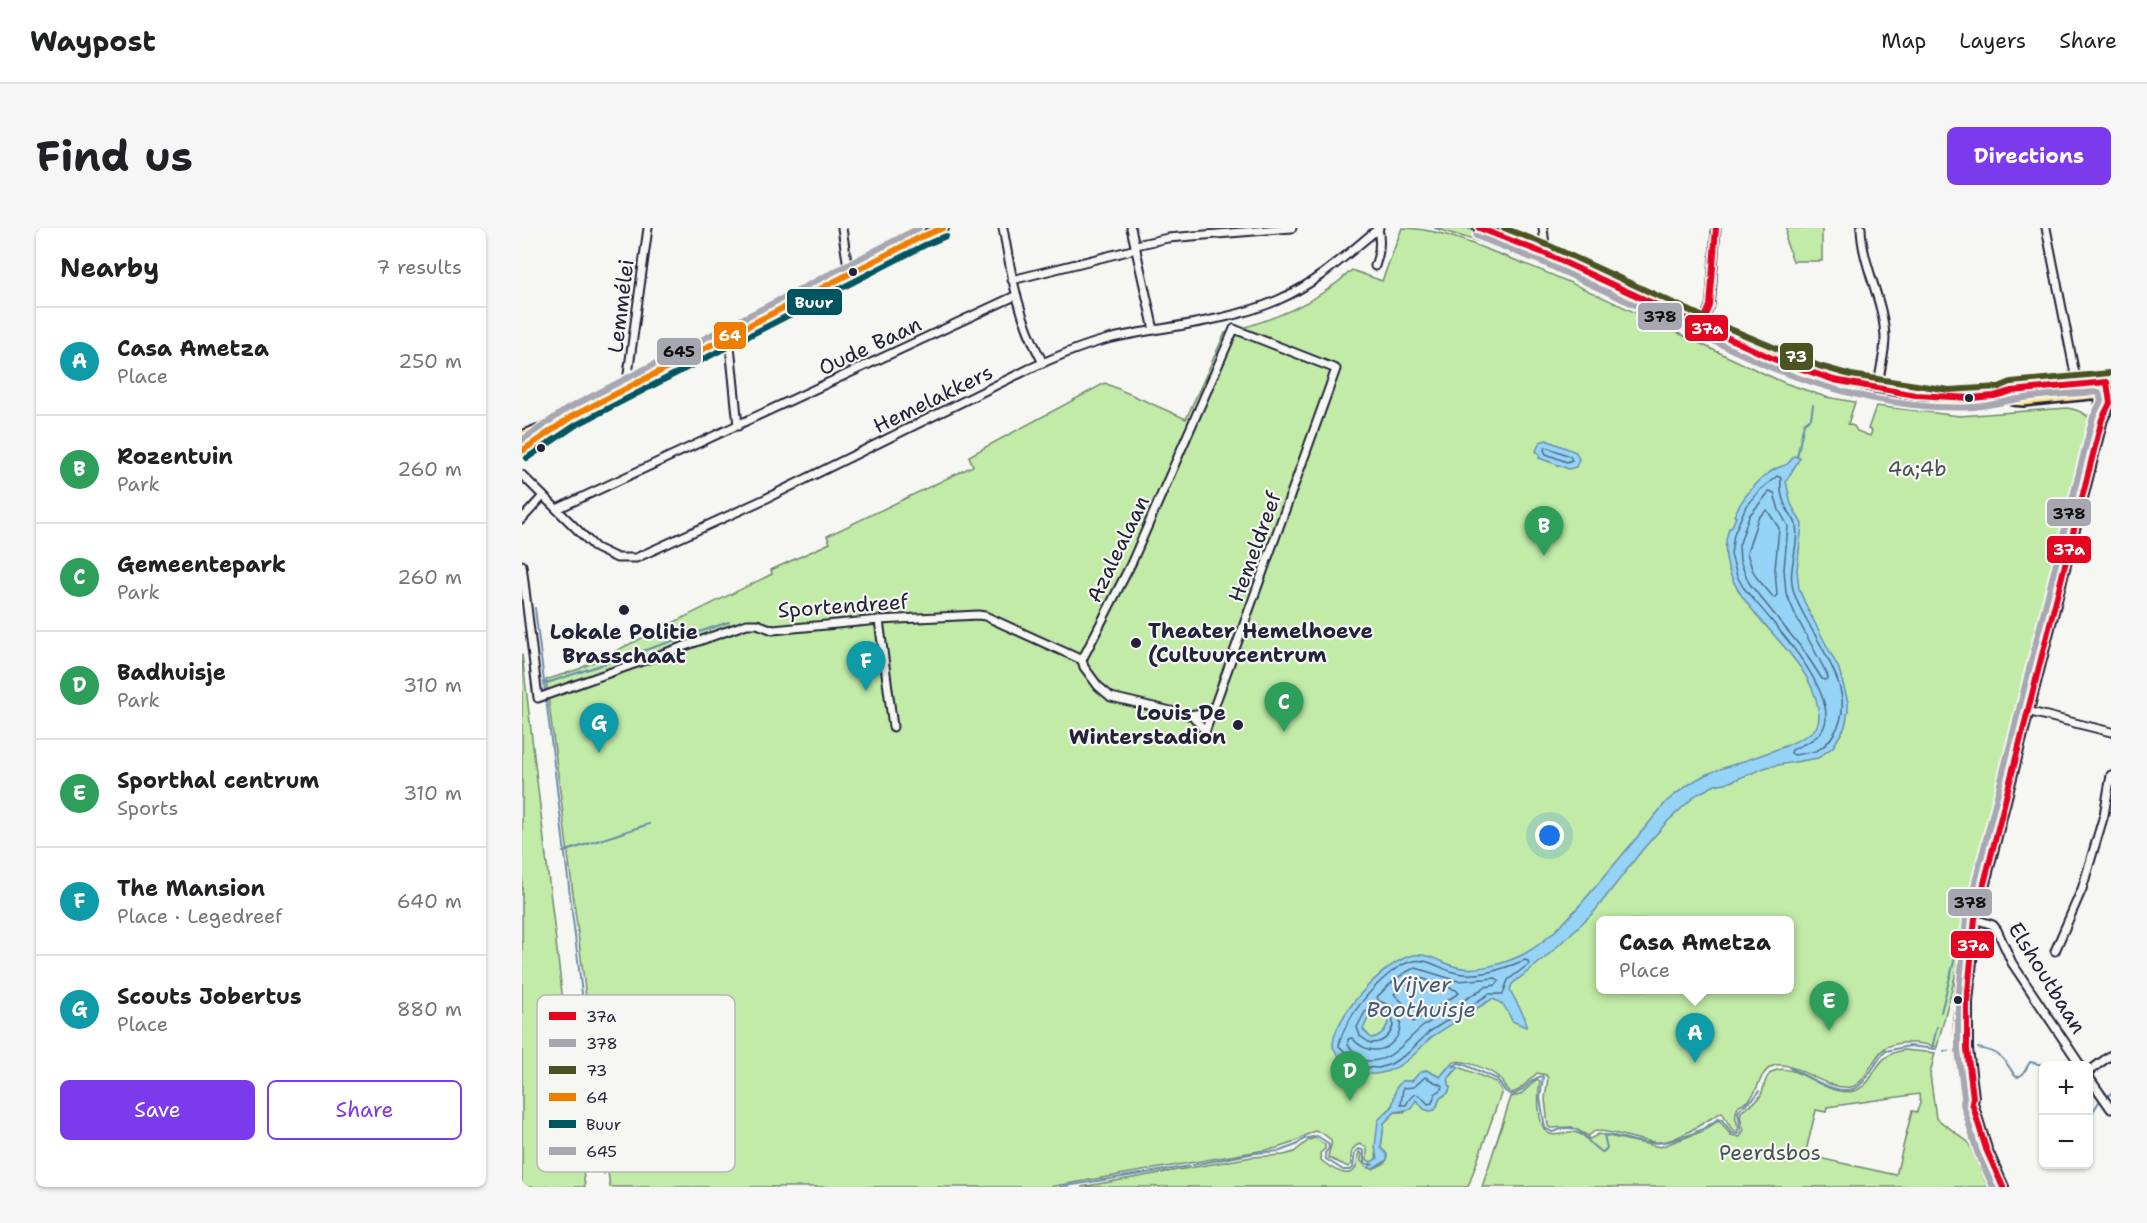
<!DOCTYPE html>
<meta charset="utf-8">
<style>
:root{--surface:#fff;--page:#f6f6f6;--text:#202124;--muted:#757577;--line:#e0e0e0;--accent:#7c3aed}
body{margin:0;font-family:"Shantell Sans",sans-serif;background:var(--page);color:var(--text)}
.controls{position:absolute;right:18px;bottom:18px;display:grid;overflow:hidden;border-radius:9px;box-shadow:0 2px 4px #0004}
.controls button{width:54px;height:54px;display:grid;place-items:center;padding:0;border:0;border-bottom:2px solid var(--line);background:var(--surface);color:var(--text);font:30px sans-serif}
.you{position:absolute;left:1028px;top:608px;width:21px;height:21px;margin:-15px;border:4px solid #fff;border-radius:50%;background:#1a73e8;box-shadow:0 0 0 9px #1a73e833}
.badge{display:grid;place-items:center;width:39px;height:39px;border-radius:50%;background:var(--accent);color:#fff;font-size:20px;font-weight:700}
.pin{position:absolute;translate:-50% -50px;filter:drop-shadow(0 2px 3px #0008)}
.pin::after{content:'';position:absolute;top:32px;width:21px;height:18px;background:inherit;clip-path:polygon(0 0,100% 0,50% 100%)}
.popup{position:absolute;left:1074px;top:688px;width:198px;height:78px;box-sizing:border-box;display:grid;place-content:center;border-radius:9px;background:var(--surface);filter:drop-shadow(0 2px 4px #0005);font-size:20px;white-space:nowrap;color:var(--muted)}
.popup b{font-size:22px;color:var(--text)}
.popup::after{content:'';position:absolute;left:50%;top:100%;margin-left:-12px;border:12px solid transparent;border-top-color:var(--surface)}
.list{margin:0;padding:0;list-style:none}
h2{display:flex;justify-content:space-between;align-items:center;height:78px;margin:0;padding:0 24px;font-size:26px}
h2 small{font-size:20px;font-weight:400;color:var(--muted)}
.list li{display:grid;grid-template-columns:39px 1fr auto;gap:18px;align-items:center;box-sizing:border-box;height:108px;padding:0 24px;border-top:2px solid var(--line)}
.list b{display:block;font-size:22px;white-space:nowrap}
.list p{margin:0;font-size:20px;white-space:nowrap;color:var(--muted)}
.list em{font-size:20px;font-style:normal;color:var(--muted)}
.actions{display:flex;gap:12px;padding:18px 24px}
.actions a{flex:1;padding:14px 0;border:2px solid var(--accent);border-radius:9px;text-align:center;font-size:21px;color:var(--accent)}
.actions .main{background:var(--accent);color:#fff}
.map{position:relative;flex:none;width:1589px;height:959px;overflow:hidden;border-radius:9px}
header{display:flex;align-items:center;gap:36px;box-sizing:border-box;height:84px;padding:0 30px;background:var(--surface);border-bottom:2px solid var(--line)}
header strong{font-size:28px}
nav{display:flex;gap:33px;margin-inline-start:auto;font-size:21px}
.intro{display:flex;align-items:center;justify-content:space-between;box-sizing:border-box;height:144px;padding:0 36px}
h1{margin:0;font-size:42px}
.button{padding:15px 27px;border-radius:9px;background:var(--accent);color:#fff;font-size:21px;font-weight:700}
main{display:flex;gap:36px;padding:0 36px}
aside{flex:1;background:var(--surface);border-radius:9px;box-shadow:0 2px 4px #0004}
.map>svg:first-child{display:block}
</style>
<header>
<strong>Waypost</strong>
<nav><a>Map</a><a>Layers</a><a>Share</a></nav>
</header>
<div class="intro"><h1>Find us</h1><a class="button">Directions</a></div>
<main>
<aside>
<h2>Nearby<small>7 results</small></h2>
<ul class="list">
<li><span class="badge" style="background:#0f9aa8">A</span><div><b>Casa Ametza</b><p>Place</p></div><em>250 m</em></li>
<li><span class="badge" style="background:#2e9e5b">B</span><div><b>Rozentuin</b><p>Park</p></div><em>260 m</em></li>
<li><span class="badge" style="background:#2e9e5b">C</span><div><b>Gemeentepark</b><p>Park</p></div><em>260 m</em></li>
<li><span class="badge" style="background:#2e9e5b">D</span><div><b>Badhuisje</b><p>Park</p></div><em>310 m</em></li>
<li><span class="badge" style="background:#2e9e5b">E</span><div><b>Sporthal centrum</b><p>Sports</p></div><em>310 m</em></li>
<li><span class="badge" style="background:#0f9aa8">F</span><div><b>The Mansion</b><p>Place · Legedreef</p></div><em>640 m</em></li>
<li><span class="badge" style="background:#0f9aa8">G</span><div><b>Scouts Jobertus</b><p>Place</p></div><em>880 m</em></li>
</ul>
<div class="actions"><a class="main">Save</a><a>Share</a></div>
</aside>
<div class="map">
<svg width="1589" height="959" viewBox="0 0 1589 959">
<rect width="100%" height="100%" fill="#f6f6f2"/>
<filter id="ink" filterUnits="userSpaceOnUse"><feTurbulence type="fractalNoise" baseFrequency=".0167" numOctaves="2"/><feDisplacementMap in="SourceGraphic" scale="12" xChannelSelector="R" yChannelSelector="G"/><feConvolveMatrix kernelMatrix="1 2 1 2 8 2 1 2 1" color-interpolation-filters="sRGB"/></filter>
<g filter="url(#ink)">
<g fill="#c1eba7" stroke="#728671" stroke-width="1.5" fill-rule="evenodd">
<path d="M880,0C914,0 945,14 977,26C1075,62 1168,113 1263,155L1304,169L1333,174L1326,196L1332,198L1335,203L1348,208L1350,203L1346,201L1354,178L1438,188L1545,180C1559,182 1567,187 1574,199L1415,819C1400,815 1380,812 1365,819C1351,826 1344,857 1329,859C1301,862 1270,830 1251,838C1233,846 1239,871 1217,877C1212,886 1213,891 1217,900L1215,904L1209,900L1200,884C1182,893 1153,917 1132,914C1112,912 1094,903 1073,903L1066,908L1050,899L1028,900L1026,898L1023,871L1026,850L1024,847L1015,845L997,862L990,865C982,862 983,857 978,851C973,844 939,829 931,835C926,838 922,845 918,849L904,842L890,853H880C871,863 874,873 869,880C864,885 859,887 856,895L854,932L849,934L845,932V920L838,916C829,919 828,928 830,936L826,939L807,930C804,925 811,919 809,912L800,905L792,903L770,915L755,920L527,959H88L24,452L57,441L250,346L249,342L308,315L305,308L451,238L447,228L583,155L664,191L703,105C750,92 794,76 830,42L860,53ZM1078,692H1268V762H1078Z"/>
<path d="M912,0H945L1012,25L1020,30L1018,35L1015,36L958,14Z"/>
<path d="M1265,0H1300V33H1271L1264,14Z"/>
<path d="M0,426L63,959H0Z"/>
<path d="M1382,822L1413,825L1408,846L1414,890L1446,914L1466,959H960L989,869L998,867L1015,851L1018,853C1016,865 1014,900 1028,906C1036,909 1043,903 1051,904C1057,904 1062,909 1068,911L1077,906L1138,919L1181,903L1197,892L1209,907L1218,909L1222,902L1218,889L1219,884C1224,879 1232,876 1237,870C1244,861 1240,849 1252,843C1274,832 1306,873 1335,862C1356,853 1349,828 1382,822ZM1397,866L1398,875L1395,884L1390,883L1374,947L1283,927L1294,882L1304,884L1305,879Z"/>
<path d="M937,839L974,854L980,863L946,959H559L730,929L762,927L772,924L787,912L793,910L803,917V921L798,925L799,932C806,938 828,954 834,939C836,935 835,929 837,924L840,926L839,933L845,939L851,941L863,935V924L859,920L862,895L873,884H882L894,872L915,878L918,870L926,865L928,860L926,851Z"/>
</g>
<g fill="#95d4f6" stroke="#678dab" stroke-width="1.5" fill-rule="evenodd">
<path d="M1024,212L1054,224L1057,231L1054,239L1047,241L1017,230L1018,227L1014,223L1018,214Z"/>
<path d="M1272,228L1278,230L1264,253L1269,276L1280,296L1275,342L1277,361L1286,382L1317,441L1326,474V483L1323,499L1311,519L1296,530L1245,539L1208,554L1193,557L1174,567L1146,593L1121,621L1072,684L1023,730L990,756L988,762L1003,790L1004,799L990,793C985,782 982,774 970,771C951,783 931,795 911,808C903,814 896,824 888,830C861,852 830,854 811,819C809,791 864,731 892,727C905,725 918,733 931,738C952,745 982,736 1002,726C1031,710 1054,682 1075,657C1099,629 1122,601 1145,573C1157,563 1169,554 1183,547C1204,537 1286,516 1295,498C1298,493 1297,486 1296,480C1286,414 1183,371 1207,300H1209L1214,289L1212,288C1219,271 1236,251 1253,241C1263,236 1264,240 1272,228ZM853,786L864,789L866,795C863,803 858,809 849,810L841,801L847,788Z"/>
<path d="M929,836L937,839L926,850L928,860L926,865L918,870L913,882L908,883L902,881L894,872L889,881L873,884L862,895L859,920L865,926V932L851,941L847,940L849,934L856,930L853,920L856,892L870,879L874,860L880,853H890L897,845L904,842L918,849Z"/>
</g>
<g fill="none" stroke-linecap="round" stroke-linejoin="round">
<g stroke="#506986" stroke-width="1.5">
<path d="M1024,219L1048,228L1050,232L1045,234L1024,226L1022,222Z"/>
<path d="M1255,248L1259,250C1258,260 1260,272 1265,281C1268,286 1273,291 1274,297C1278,319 1264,342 1272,365C1285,405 1340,461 1313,504C1301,524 1293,524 1272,527L1269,525L1270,522C1279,517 1295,512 1301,501C1320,465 1243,386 1221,359L1215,348L1209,326L1212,306L1224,278L1238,262Z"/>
<path d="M1248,263L1252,265L1257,282L1266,298L1262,341L1264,365L1274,388L1305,446L1306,450L1303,452L1300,451L1282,423L1227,355L1218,333L1217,318L1227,288Z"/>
<path d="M1245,282L1257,300L1253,341L1255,367L1252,370L1235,350L1230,341L1225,325L1236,290Z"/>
<path d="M1003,732L1006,733L1007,736L986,752L981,766H967L907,804L886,825L869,836L857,840L838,839L817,818C820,792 864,738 891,733C904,730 918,740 931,744C954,751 981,741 1003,732Z"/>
<path d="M894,740L936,753L974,750L977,753L974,757L963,759C943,772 922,784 903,797C882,812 870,838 840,832L826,817V811L830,810C858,842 893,803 872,779L857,773L855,769C866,758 879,744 894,740Z"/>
<path d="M896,749L934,762L937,765L891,794L883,777L872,766L887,753Z"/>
<path d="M854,780L868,785C877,800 864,816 848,815L838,808L835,799L843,784Z"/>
<path d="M903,849L921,858L920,861L913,866L910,875L906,876C896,864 892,862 884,877H879L881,860L892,859Z"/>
</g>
<g stroke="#678dab" stroke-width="2">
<path d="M1564,148L1589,145"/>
<path d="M1275,229L1282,195L1289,190L1291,177"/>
<path d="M13,380L82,946"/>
<path d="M1510,429L1566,209L1567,187"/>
<path d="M22,456L207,394"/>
<path d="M41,624L127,596"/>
<path d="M1419,784L1509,434"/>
<path d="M1410,820L1415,799"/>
<path d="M1456,820C1478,824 1482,830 1493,848L1496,849L1501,846L1508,834L1521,837L1528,836L1533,838"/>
<path d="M1422,823H1426"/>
<path d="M931,839L936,835L941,836L975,851L983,863L989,867C1003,865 1006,851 1020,848L1021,849L1018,870L1023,900L1030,904C1035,903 1040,900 1045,900C1063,899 1066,920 1081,924L1085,920L1082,907C1094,907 1107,912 1118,914C1142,919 1179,905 1197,890L1200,892L1210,905L1216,906L1219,903L1216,884C1222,874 1233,874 1237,863"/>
<path d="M1268,840C1285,847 1320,873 1338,857C1349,847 1353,833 1364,823L1387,818L1414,821"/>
<path d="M1587,867L1589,865"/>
<path d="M1566,891L1577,874"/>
<path d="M671,937L733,925L758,923L774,917L782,911L795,908L806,915L807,920L803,925L804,931L821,942H828L831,940L833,924L837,921L842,923V935L851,937"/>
<path d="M538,959L668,938"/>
</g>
<g stroke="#22223b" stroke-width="11">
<g id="minor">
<path d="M320,0L327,46"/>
<path d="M481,0C490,51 496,88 521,135"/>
<path d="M609,0L632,102"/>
<path d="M1021,0L1024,26"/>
<path d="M1339,0C1340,38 1362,72 1363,110C1363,126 1357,144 1356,161"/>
<path d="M1524,0L1555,156L1546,168"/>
<path d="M614,17L646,10L770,0"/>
<path d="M853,38C858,25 859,14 856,0"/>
<path d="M490,52L614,21"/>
<path d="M1179,98L1188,78L1189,68L1194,0"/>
<path d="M207,108L216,198"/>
<path d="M104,161L126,0"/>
<path d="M0,247L74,320L95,330H114L243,271L509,140C534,129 559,118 586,111C642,98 703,95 756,72C795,55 824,27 857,0"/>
<path d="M35,281L493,68"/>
<path d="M0,291L21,268"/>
<path d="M0,337L16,470L225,396H235L251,402L357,392L456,387L463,388L560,432"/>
<path d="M357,392L371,499"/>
<path d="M1505,483L1589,504"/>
<path d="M690,484L666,487L589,469L576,458L562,439L560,432L609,336L712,101"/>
<path d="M671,488L683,503"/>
<path d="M682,507L814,141L712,101"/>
<path d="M1453,691L1471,697L1475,702L1490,735L1559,838"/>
<path d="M1533,723L1560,661L1582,587L1589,547"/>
<path d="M1566,844L1589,827"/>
<path d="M1566,848L1589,881"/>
</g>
</g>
<g stroke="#22223b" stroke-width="14">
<g id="major">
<path d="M957,0L1024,26L1197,106L1294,147L1327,156L1427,171L1479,168L1490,163L1588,154"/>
<path d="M1577,160L1580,191"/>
<path d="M1479,168L1490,172L1501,173L1589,164"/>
<path d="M0,208L39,193"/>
<path d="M0,223L49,189L399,9L421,0"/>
<path d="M1446,712C1435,765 1435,820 1446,872L1450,875L1464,921L1481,959"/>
<path d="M1450,875L1451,869L1445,821V774L1453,691L1563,258L1580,191L1588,175L1585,154"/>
</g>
</g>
<use href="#minor" stroke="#f6f6f2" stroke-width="7"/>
<use href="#major" stroke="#fedf80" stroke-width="9"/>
<g stroke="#f6f6f2" stroke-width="10">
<g id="bus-1">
<path d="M957,0L1024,26L1254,132L1312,152L1393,167L1449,170L1472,168L1490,163L1585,154L1588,175L1580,191L1453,691L1445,774V821L1451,869L1450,875L1464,921L1481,959"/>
<path d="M1179,98L1188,78L1194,0"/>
</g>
</g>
<g stroke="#f6f6f2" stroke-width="10">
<path id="bus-2" d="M954,8L1020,34L1250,140C1311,164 1385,183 1451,179C1465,178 1477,175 1491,172C1519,166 1549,166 1577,164L1579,173L1571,189L1444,690L1436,774V822L1442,869L1441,876L1455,924L1471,959"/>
</g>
<g stroke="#f6f6f2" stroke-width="10">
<path id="bus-3" d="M982,0L1028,18L1201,98L1297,138L1329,147L1427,162L1477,159L1489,154L1588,145"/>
</g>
<g stroke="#f6f6f2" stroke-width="10">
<path id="bus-4" d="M0,223L49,189L399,9L421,0"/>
</g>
<g stroke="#f6f6f2" stroke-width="10">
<path id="bus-5" d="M5,230L54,197L403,17L424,8"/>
</g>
<g stroke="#f6f6f2" stroke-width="10">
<path id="bus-6" d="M0,212L45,181L397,0"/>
</g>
<use href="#bus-1" stroke="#e40521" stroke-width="6"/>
<use href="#bus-2" stroke="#a7a7b1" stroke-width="6"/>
<use href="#bus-3" stroke="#4a5321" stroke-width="6"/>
<use href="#bus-4" stroke="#ef7d00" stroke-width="6"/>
<use href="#bus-5" stroke="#005460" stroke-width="6"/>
<use href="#bus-6" stroke="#a7a7b1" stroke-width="6"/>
</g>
</g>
<g fill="#22223b" stroke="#f6f6f2" stroke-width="2">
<circle cx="331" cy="44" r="5"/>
<circle cx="1447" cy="170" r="5"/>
<circle cx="19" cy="220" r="5"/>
<circle cx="102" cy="382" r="6"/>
<circle cx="614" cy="415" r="6"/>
<circle cx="716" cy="497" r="6"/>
<circle cx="1436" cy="772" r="5"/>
</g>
<g text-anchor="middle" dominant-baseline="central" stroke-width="4.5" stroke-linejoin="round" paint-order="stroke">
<g font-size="21" fill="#22223b" stroke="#f6f6f2">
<text transform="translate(99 78) rotate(-83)">Lemmélei</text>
<text transform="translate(348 118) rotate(-25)">Oude Baan</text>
<text transform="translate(411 171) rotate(-26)">Hemelakkers</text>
<text transform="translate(733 319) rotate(-70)">Hemeldreef</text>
<text transform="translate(596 321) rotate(-64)">Azalealaan</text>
<text transform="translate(321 378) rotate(-4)">Sportendreef</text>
<text transform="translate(1525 750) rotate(58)">Elshoutbaan</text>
</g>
<g font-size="21" fill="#4a5456" stroke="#f6f6f2">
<text x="1395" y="241">4a;4b</text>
<text x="1248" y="925">Peerdsbos</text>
</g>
<g font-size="21" font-weight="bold" fill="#22223b" stroke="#f6f6f2" text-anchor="start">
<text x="626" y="403">Theater Hemelhoeve<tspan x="626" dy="24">(Cultuurcentrum</tspan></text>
<text x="102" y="404" text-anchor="middle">Lokale Politie<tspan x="102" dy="24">Brasschaat</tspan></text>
<text x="704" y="485" text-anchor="end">Louis De<tspan x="704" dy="24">Winterstadion</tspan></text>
</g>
<g font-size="22" font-style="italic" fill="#445773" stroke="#f6f6f2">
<text x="899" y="756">Vijver<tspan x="899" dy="25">Boothuisje</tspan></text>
</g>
</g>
<rect x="15" y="767" width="198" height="177" rx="9" fill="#f6f6f2" stroke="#b6b6bb" stroke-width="1.5"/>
<rect x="27" y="784" width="27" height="8" fill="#e40521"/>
<rect x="27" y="811" width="27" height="8" fill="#a7a7b1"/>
<rect x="27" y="838" width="27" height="8" fill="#4a5321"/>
<rect x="27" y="865" width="27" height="8" fill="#ef7d00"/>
<rect x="27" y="892" width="27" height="8" fill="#005460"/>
<rect x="27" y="919" width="27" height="8" fill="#a7a7b1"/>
<g font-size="16" fill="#22223b">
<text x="64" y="794">37a</text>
<text x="64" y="821">378</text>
<text x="64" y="848">73</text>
<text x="64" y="875">64</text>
<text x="64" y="902">Buur</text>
<text x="64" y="929">645</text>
</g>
<g stroke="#f6f6f2" stroke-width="2">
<rect x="264" y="60" width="57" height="28" rx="6" fill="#005460"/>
<rect x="1115" y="74" width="46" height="29" rx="6" fill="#a7a7b1"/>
<rect x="1162" y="86" width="45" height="28" rx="6" fill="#e40521"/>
<rect x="191" y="93" width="34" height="29" rx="6" fill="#ef7d00"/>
<rect x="134" y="109" width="46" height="29" rx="6" fill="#a7a7b1"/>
<rect x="1257" y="114" width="35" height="29" rx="6" fill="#4a5321"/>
<rect x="1524" y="270" width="46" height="29" rx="6" fill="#a7a7b1"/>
<rect x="1524" y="307" width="46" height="29" rx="6" fill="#e40521"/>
<rect x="1425" y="660" width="46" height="29" rx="6" fill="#a7a7b1"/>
<rect x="1428" y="702" width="45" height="29" rx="6" fill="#e40521"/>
</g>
<g font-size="16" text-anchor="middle" font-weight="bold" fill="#fff">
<text x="292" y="80">Buur</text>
<text x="1185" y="106">37a</text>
<text x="208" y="113">64</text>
<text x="1274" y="134">73</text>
<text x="1547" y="327">37a</text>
<text x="1451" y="723">37a</text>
</g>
<g font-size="16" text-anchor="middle" font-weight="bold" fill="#111">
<text x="1138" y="94">378</text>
<text x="157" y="129">645</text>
<text x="1547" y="291">378</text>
<text x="1448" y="680">378</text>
</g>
</svg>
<div class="controls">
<button>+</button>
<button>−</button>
</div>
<div class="you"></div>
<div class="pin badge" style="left:1173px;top:835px;background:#0f9aa8">A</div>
<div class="popup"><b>Casa Ametza</b>Place</div>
<div class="pin badge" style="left:1022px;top:328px;background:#2e9e5b">B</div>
<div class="pin badge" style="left:762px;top:504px;background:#2e9e5b">C</div>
<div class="pin badge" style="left:828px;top:873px;background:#2e9e5b">D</div>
<div class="pin badge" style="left:1307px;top:803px;background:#2e9e5b">E</div>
<div class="pin badge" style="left:344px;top:463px;background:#0f9aa8">F</div>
<div class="pin badge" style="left:77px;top:525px;background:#0f9aa8">G</div>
</div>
</main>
